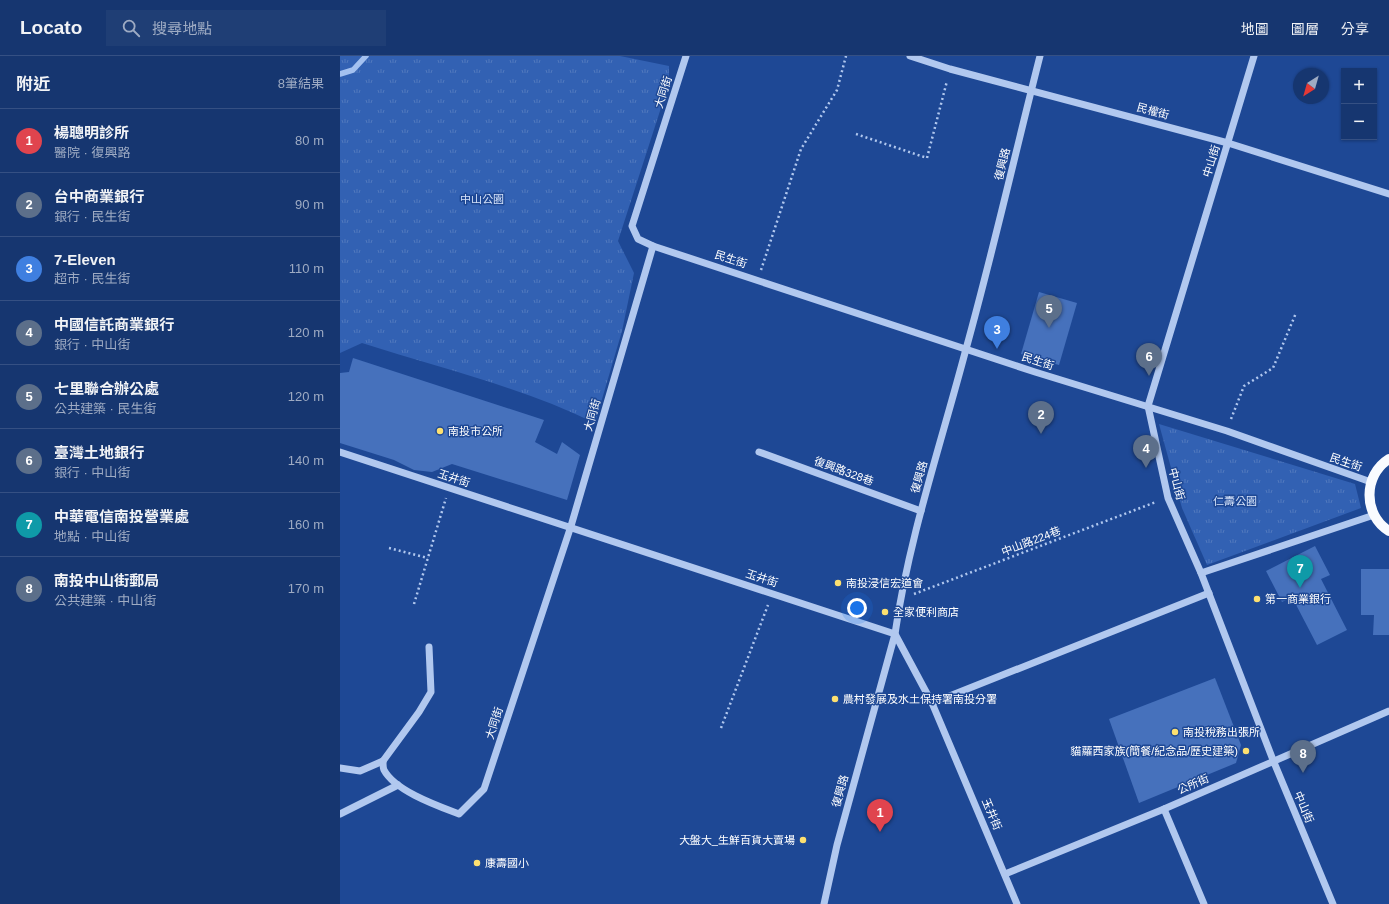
<!DOCTYPE html>
<html lang="zh-TW">
<meta charset="utf-8">
<style>
:root{--surface:#163670;--page:#1f3e75;--text:#f1f3f6;--muted:#9eabc3;--line:#355083;--accent:#8bbbb9}
body{margin:0;font-family:Helvetica,"Noto Sans TC",sans-serif;background:var(--page);color:var(--text)}
.controls{position:absolute;right:12px;top:12px;display:grid;overflow:hidden;border-radius:0px;box-shadow:0 1px 3px #0004}
.controls button{width:36px;height:36px;display:grid;place-items:center;padding:0;border:0;border-bottom:1px solid var(--line);background:var(--surface);color:var(--text);font:20px sans-serif}
.compass{position:absolute;left:953px;top:12px;width:36px;height:36px;border-radius:50%;background:var(--surface);box-shadow:0 1px 3px #0004;rotate:217deg}
.you{position:absolute;left:517px;top:552px;width:14px;height:14px;margin:-10px;border:3px solid #fff;border-radius:50%;background:#1a73e8;box-shadow:0 0 0 6px #1a73e833}
.badge{display:grid;place-items:center;width:26px;height:26px;border-radius:50%;background:var(--accent);color:#fff;font-size:13px;font-weight:700}
.pin{position:absolute;translate:-50% -33px;filter:drop-shadow(0 1px 2px #0008)}
.pin::after{content:'';position:absolute;top:21px;width:14px;height:12px;background:inherit;clip-path:polygon(0 0,100% 0,50% 100%)}
.list{margin:0;padding:0;list-style:none}
h2{display:flex;justify-content:space-between;align-items:center;height:52px;margin:0;padding:0 16px;font-size:17px}
h2 small{font-size:13px;font-weight:400;color:var(--muted)}
.list li{display:grid;grid-template-columns:26px 1fr auto;gap:12px;align-items:center;box-sizing:border-box;height:64px;padding:0 16px;border-top:1px solid var(--line)}
.list b{display:block;font-size:15px;white-space:nowrap}
.list p{margin:0;font-size:13px;white-space:nowrap;color:var(--muted)}
.list em{font-size:13px;font-style:normal;color:var(--muted)}
.icon{flex:none;width:22px;height:22px;fill:none;stroke:currentColor;stroke-width:2;stroke-linecap:round;stroke-linejoin:round}
.map{position:relative;flex:none;width:1049px;height:848px;overflow:hidden}
header{display:flex;align-items:center;gap:24px;box-sizing:border-box;height:56px;padding:0 20px;background:var(--surface);border-bottom:1px solid var(--line)}
header strong{font-size:19px}
nav{display:flex;gap:22px;margin-inline-start:auto;font-size:14px}
.search{width:280px;height:36px;background:var(--page);display:flex;align-items:center;gap:10px;box-sizing:border-box;padding:0 14px;border-radius:0px;color:var(--muted);font-size:15px}
main{display:flex}
aside{flex:1;background:var(--surface)}
.map>svg:first-child{display:block}
</style>
<header>
<strong>Locato</strong>
<div class="search"><svg class="icon" aria-label="search" viewBox="0 0 24 24"><circle cx="10" cy="10" r="6"/><path d="M15 15l6 6"/></svg>搜尋地點</div>
<nav><a>地圖</a><a>圖層</a><a>分享</a></nav>
</header>
<main>
<aside>
<h2>附近<small>8筆結果</small></h2>
<ul class="list">
<li><span class="badge" style="background:#e0444e">1</span><div><b>楊聰明診所</b><p>醫院 · 復興路</p></div><em>80 m</em></li>
<li><span class="badge" style="background:#5c6f8a">2</span><div><b>台中商業銀行</b><p>銀行 · 民生街</p></div><em>90 m</em></li>
<li><span class="badge" style="background:#3f7fe0">3</span><div><b>7-Eleven</b><p>超市 · 民生街</p></div><em>110 m</em></li>
<li><span class="badge" style="background:#5c6f8a">4</span><div><b>中國信託商業銀行</b><p>銀行 · 中山街</p></div><em>120 m</em></li>
<li><span class="badge" style="background:#5c6f8a">5</span><div><b>七里聯合辦公處</b><p>公共建築 · 民生街</p></div><em>120 m</em></li>
<li><span class="badge" style="background:#5c6f8a">6</span><div><b>臺灣土地銀行</b><p>銀行 · 中山街</p></div><em>140 m</em></li>
<li><span class="badge" style="background:#0f9aa8">7</span><div><b>中華電信南投營業處</b><p>地點 · 中山街</p></div><em>160 m</em></li>
<li><span class="badge" style="background:#5c6f8a">8</span><div><b>南投中山街郵局</b><p>公共建築 · 中山街</p></div><em>170 m</em></li>
</ul>
</aside>
<div class="map">
<svg width="1049" height="848" viewBox="0 0 1049 848">
<defs>
<pattern id="park-tufts" width="24" height="20" patternUnits="userSpaceOnUse"><rect width="24" height="20" fill="#3261b3"/><path d="M3 7l-1-3M5 7V3M7 7l1-3M15 17l-1-3M17 17v-4M19 17l1-3" fill="none" stroke="#5179be"/></pattern>
</defs>
<rect width="100%" height="100%" fill="#1e4895"/>
<g fill="url(#park-tufts)">
<path d="M0,0H280L329,10V27L278,185L294,217L282,275L255,367C181,331 100,312 22,287L0,297Z"/>
<path d="M819,368L1015,428L1021,452L867,509L842,452Z"/>
</g>
<g fill="none" stroke-linecap="round" stroke-linejoin="round">
<path stroke="#a4c1f0" stroke-width="5.5" d="M0,18L13,14L26,0"/>
</g>
<g fill="#4671bc">
<path d="M699,236L737,247L719,309L681,298Z"/>
<path d="M13,302L204,364L195,386L217,398L222,386L240,399L227,444L112,408L92,416L74,414L54,404L0,387V317L9,316Z"/>
<path d="M975,490L990,519L981,523L1007,574L977,589L952,541L942,546L926,515Z"/>
<path d="M1021,513H1049V579H1033L1034,559H1021Z"/>
<path d="M875,622L901,689L896,707L799,747L769,663Z"/>
</g>
<g fill="none" stroke-linecap="round" stroke-linejoin="round">
<g stroke="#b1c8ef" stroke-width="2.5" stroke-dasharray="2 3" stroke-linecap="butt">
<path d="M516,78L587,102L607,25"/>
<path d="M421,214L461,93L497,34L506,0"/>
<path d="M891,363L904,330L933,312L956,257"/>
<path d="M49,492L88,502"/>
<path d="M574,538L816,446"/>
<path d="M74,548L106,442"/>
<path d="M381,672L428,549"/>
</g>
<g stroke="#b1c8ef" stroke-width="7">
<path d="M570,0L610,13L888,87L1049,138"/>
<path d="M914,0L808,350L828,442L861,517L933,704L993,848"/>
<path d="M313,190L695,316L887,375L1031,426"/>
<path d="M0,396L555,578L592,647L677,848"/>
<path d="M419,396L581,455"/>
<path d="M861,517L1034,459"/>
<path d="M89,591L91,636L79,656L43,705C43,708 43,712 44,714C55,735 98,750 119,758L144,733L231,470L313,190L298,183L292,170L346,0"/>
<path d="M592,647L869,537"/>
<path d="M0,712L20,715L43,705"/>
<path d="M824,753L864,848"/>
<path d="M0,758L58,729"/>
<path d="M665,818L824,753L1049,655"/>
<path d="M484,848L497,789L555,578C569,481 601,388 626,293C653,196 675,98 700,0"/>
</g>
<path stroke="#f9fbff" stroke-width="10" d="M1049,403C1023,419 1023,459 1049,475"/>
</g>
<g fill="#fde070" stroke="#1e4895" stroke-width="1.5">
<circle cx="100" cy="375" r="4"/>
<circle cx="498" cy="527" r="4"/>
<circle cx="917" cy="543" r="4"/>
<circle cx="545" cy="556" r="4"/>
<circle cx="495" cy="643" r="4"/>
<circle cx="835" cy="676" r="4"/>
<circle cx="906" cy="695" r="4"/>
<circle cx="463" cy="784" r="4"/>
<circle cx="137" cy="807" r="4"/>
</g>
<g text-anchor="middle" dominant-baseline="central" stroke-width="3" stroke-linejoin="round" paint-order="stroke">
<g font-size="11" fill="#fff" stroke="#1e4895">
<text transform="translate(323 36) rotate(-72)">大同街</text>
<text transform="translate(813 55) rotate(15)">民權街</text>
<text transform="translate(871 105) rotate(-73)">中山街</text>
<text transform="translate(662 108) rotate(-76)">復興路</text>
<text transform="translate(391 203) rotate(18)">民生街</text>
<text transform="translate(698 305) rotate(18)">民生街</text>
<text transform="translate(252 359) rotate(-74)">大同街</text>
<text transform="translate(1006 406) rotate(19)">民生街</text>
<text transform="translate(504 415) rotate(20)">復興路328巷</text>
<text transform="translate(579 421) rotate(-74)">復興路</text>
<text transform="translate(114 422) rotate(18)">玉井街</text>
<text transform="translate(837 428) rotate(75)">中山街</text>
<text transform="translate(691 485) rotate(-21)">中山路224巷</text>
<text transform="translate(422 522) rotate(18)">玉井街</text>
<text transform="translate(154 667) rotate(-72)">大同街</text>
<text transform="translate(853 728) rotate(-24)">公所街</text>
<text transform="translate(500 735) rotate(-74)">復興路</text>
<text transform="translate(964 751) rotate(67)">中山街</text>
<text transform="translate(652 758) rotate(67)">玉井街</text>
</g>
<g font-size="11" fill="#d7e4fa" stroke="#1e4895">
<text x="142" y="143">中山公園</text>
<text x="895" y="445">仁壽公園</text>
</g>
<g font-size="11" fill="#fff" stroke="#1e4895" text-anchor="start">
<text x="108" y="375">南投市公所</text>
<text x="506" y="527">南投浸信宏道會</text>
<text x="925" y="543">第一商業銀行</text>
<text x="553" y="556">全家便利商店</text>
<text x="503" y="643">農村發展及水土保持署南投分署</text>
<text x="843" y="676">南投稅務出張所</text>
<text x="898" y="695" text-anchor="end">貓蘿西家族(簡餐/紀念品/歷史建築)</text>
<text x="455" y="784" text-anchor="end">大盤大_生鮮百貨大賣場</text>
<text x="145" y="807">康壽國小</text>
</g>
</g>
</svg>
<div class="controls">
<button>+</button>
<button>−</button>
</div>
<svg class="compass" viewBox="-18 -18 36 36"><path d="M0-13l5 13h-10z" fill="#e53935"/><path d="M0 13l5-13h-10z" fill="#9eabc3"/></svg>
<div class="you"></div>
<div class="pin badge" style="left:540px;top:776px;background:#e0444e">1</div>
<div class="pin badge" style="left:701px;top:378px;background:#5c6f8a">2</div>
<div class="pin badge" style="left:657px;top:293px;background:#3f7fe0">3</div>
<div class="pin badge" style="left:806px;top:412px;background:#5c6f8a">4</div>
<div class="pin badge" style="left:709px;top:272px;background:#5c6f8a">5</div>
<div class="pin badge" style="left:809px;top:320px;background:#5c6f8a">6</div>
<div class="pin badge" style="left:960px;top:532px;background:#0f9aa8">7</div>
<div class="pin badge" style="left:963px;top:717px;background:#5c6f8a">8</div>
</div>
</main>
